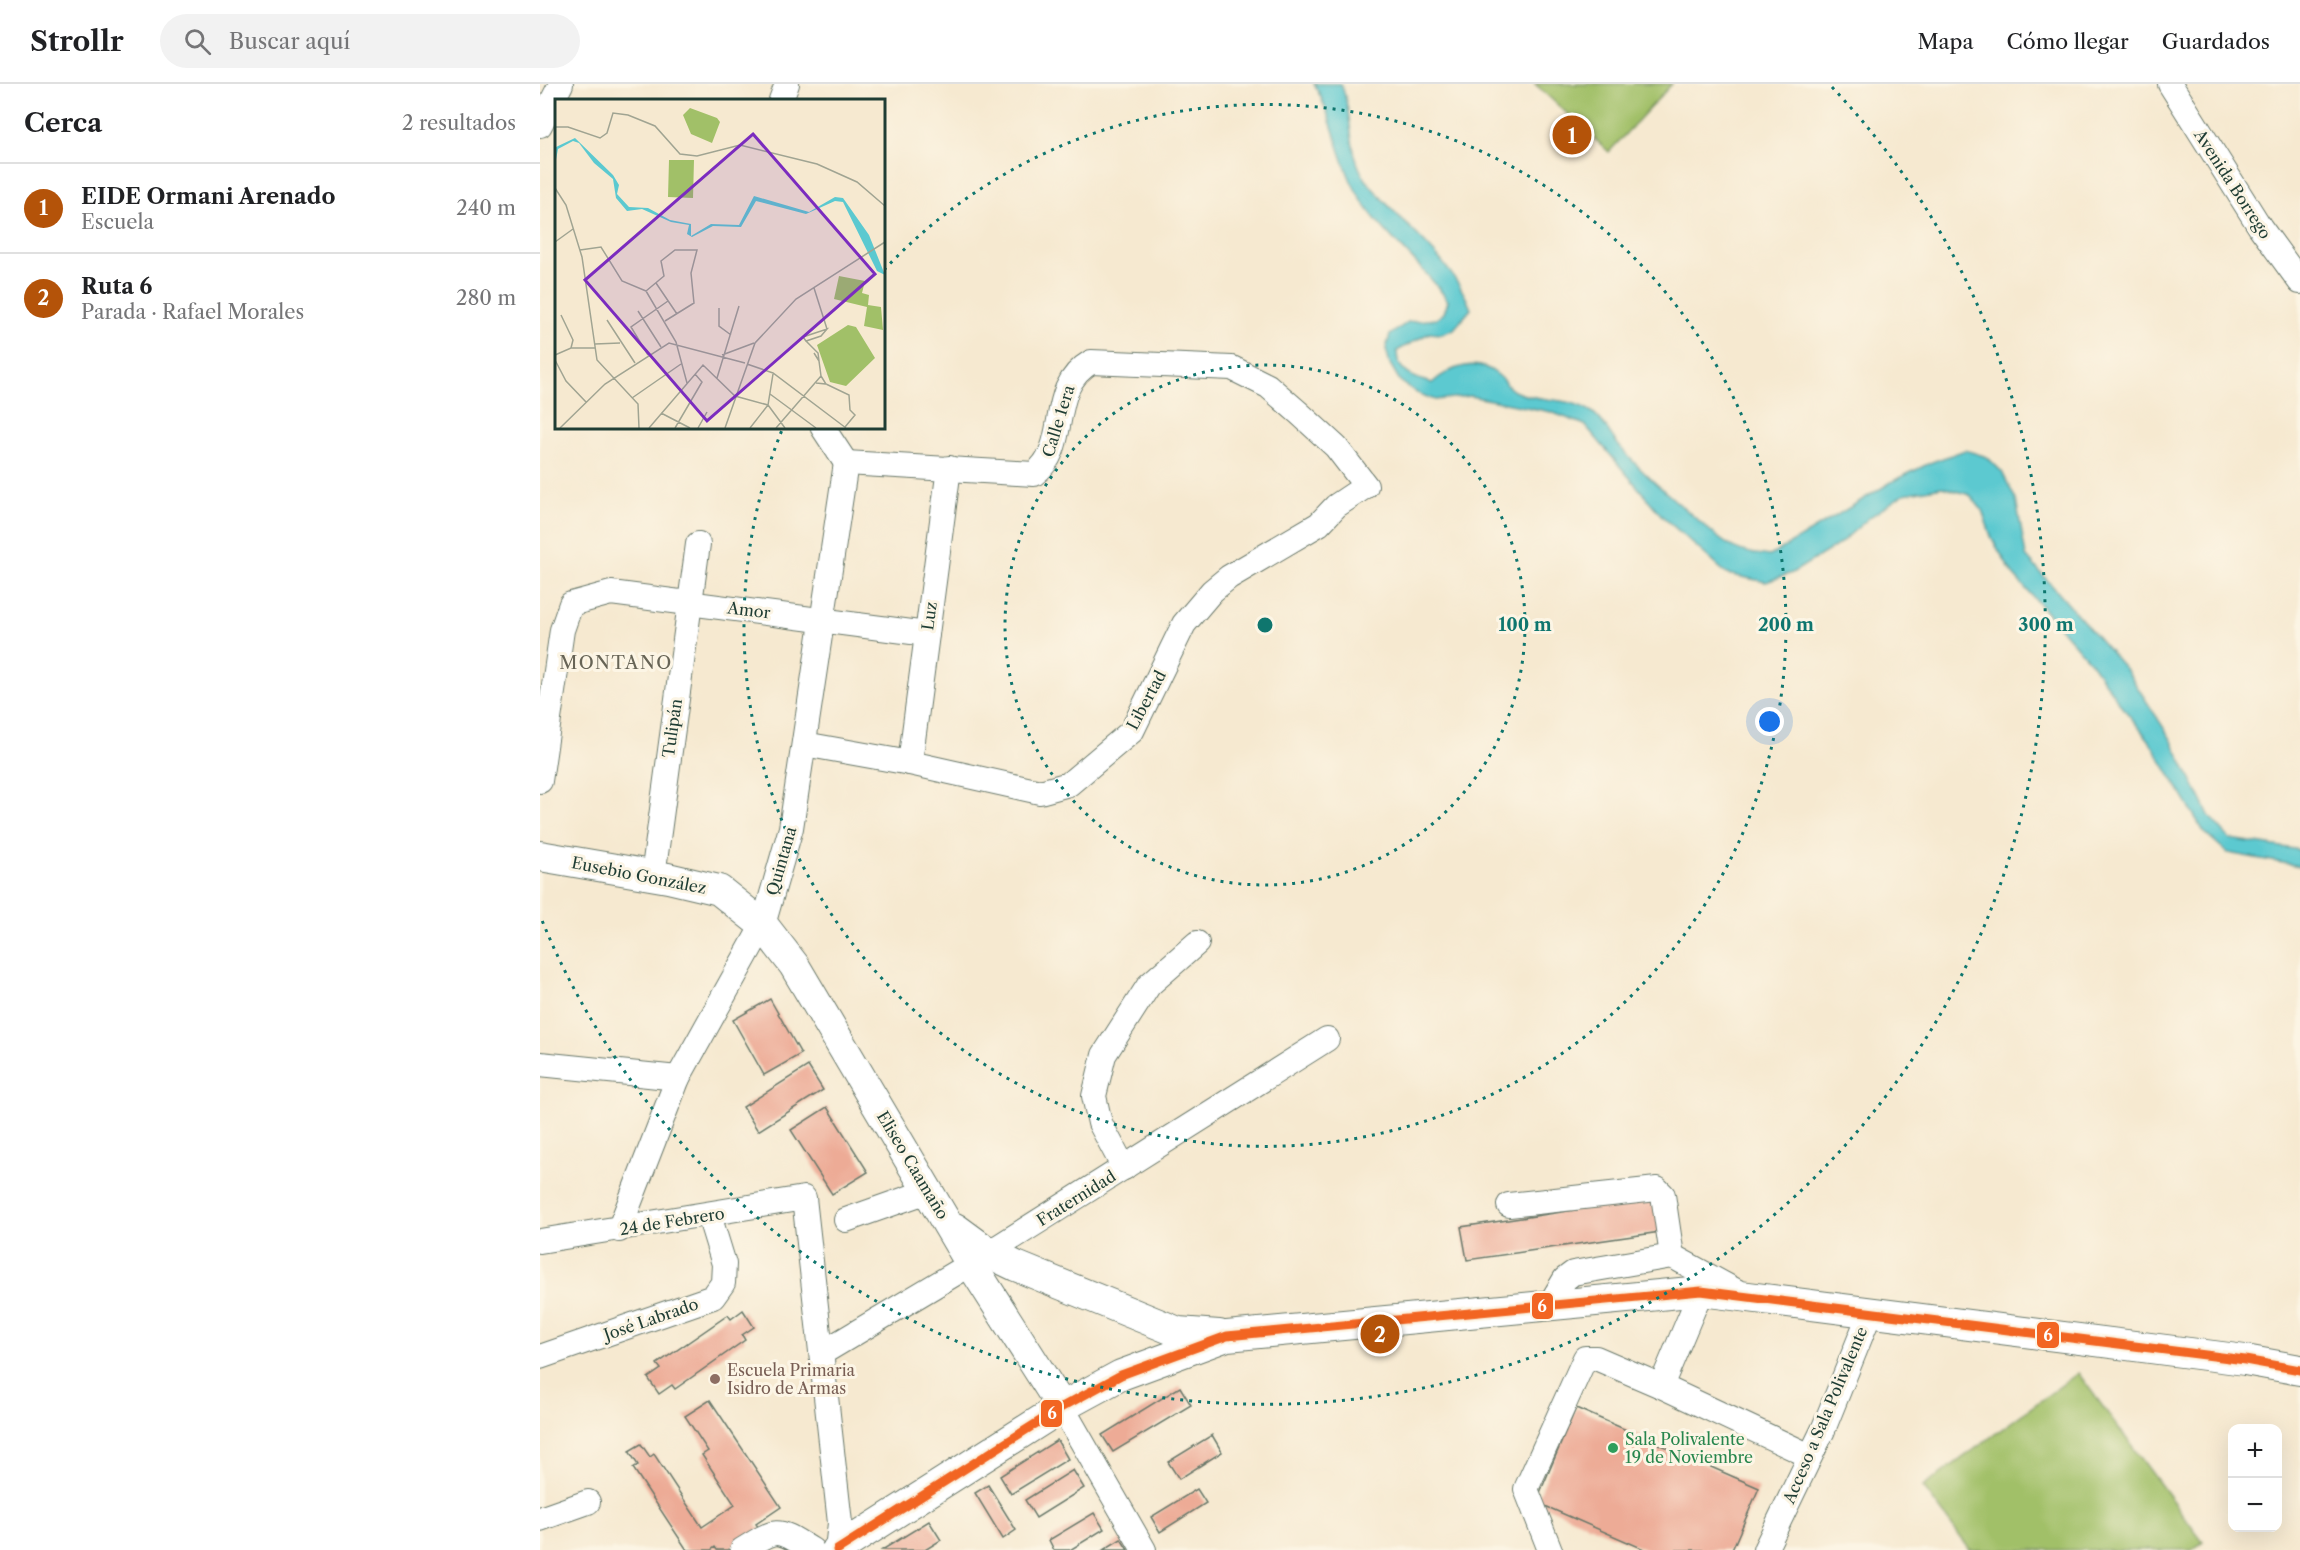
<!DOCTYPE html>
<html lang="es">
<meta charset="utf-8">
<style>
:root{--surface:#fff;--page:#f2f2f2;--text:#202124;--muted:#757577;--line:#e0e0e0;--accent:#b45309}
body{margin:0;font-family:"Libre Caslon Text",serif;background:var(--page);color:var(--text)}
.controls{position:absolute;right:18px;bottom:18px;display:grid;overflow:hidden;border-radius:12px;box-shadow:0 6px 24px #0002}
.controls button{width:54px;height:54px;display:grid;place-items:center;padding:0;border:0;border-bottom:2px solid var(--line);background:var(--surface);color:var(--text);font:30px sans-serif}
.you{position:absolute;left:1230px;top:638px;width:21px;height:21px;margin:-15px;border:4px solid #fff;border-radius:50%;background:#1a73e8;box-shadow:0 0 0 9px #1a73e833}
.badge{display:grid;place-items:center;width:39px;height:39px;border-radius:50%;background:var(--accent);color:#fff;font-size:20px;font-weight:700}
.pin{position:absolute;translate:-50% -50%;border:3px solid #fff;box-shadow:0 2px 6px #0006}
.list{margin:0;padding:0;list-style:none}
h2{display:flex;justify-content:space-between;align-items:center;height:78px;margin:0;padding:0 24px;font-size:26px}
h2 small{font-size:20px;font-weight:400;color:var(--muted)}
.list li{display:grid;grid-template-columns:39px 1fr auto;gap:18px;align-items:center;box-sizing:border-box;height:90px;padding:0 24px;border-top:2px solid var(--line)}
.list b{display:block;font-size:22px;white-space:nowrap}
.list p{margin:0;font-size:20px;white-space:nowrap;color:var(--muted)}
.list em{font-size:20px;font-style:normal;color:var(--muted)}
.icon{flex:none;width:33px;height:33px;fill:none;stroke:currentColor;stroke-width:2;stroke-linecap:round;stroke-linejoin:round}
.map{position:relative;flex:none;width:1760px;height:1466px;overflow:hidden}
header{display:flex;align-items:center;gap:36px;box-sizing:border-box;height:84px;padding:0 30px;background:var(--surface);border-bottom:2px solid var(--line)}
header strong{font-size:28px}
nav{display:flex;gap:33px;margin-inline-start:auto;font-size:21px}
.search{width:420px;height:54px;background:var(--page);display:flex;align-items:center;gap:15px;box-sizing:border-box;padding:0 21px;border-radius:33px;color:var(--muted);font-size:22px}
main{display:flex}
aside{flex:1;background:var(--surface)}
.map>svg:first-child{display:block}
</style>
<header>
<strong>Strollr</strong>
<div class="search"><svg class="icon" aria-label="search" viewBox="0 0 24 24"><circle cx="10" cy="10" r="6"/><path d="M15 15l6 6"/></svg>Buscar aquí</div>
<nav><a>Mapa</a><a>Cómo llegar</a><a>Guardados</a></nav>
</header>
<main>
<aside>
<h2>Cerca<small>2 resultados</small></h2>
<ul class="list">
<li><span class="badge">1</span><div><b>EIDE Ormani Arenado</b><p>Escuela</p></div><em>240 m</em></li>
<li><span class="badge">2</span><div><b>Ruta 6</b><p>Parada · Rafael Morales</p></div><em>280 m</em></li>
</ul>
</aside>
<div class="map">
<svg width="1760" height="1466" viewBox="0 0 1760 1466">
<rect width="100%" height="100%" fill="#fcf5e5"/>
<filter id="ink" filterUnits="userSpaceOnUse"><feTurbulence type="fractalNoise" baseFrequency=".0167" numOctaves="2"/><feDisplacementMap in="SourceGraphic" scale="12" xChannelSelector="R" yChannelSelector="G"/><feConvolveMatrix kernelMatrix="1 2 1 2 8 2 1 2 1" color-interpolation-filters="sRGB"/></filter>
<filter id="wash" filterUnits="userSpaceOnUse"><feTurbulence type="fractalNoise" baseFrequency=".008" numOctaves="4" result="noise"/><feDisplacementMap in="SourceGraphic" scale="24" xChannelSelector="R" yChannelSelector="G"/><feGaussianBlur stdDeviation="1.35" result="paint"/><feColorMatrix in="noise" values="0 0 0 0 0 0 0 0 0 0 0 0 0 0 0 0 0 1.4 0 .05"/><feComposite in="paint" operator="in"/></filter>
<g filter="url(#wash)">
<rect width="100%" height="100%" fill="#f6e9d0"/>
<g fill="#a1c068" stroke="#607e4e" stroke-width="1.5">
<path d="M995,0H1132L1069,68Z"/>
<path d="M1538,1289L1663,1458L1652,1466H1430L1383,1403Z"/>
</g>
<path fill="#5bc9d0" stroke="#3d8382" stroke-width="1.5" d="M774,0H801C814,30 806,70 827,97C860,140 911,173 931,225L914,245L902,250L889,249L857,267C856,288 875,295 892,299C910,283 937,273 958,291C963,295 967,303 974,307C998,319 1026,311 1052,328C1064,336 1071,353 1081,364C1108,396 1144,423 1175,451C1194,467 1206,469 1230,472L1353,397L1392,378L1425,366L1447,373L1462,388L1476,416L1486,472L1587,587L1631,655L1670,733L1690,755L1760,766V782L1688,769L1664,748L1609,656L1580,620L1552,580L1472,489L1452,455L1442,426L1430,411L1402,403L1364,410L1330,433L1298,461L1252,489L1226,498L1187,490L1122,432L1045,341L1011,328L930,312L895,316L877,309L860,297L850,280L846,265L850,251L868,238L896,235L904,229L908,217C880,175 834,146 812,99C797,67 792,31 774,0Z"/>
<g id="blocks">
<g fill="#edab96">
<path d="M230,915L261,970L224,991L193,936Z"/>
<path d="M268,982L283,1006L218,1047L203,1023Z"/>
<path d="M287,1023L328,1088L292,1110L251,1046Z"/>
<path d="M1115,1114L1120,1148L927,1176L921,1143Z"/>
<path d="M203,1226L214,1243L202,1251L205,1256L135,1305L132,1301L119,1310L108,1294L121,1285L117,1280L188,1231L191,1235Z"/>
<path d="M640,1303L651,1321L573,1368L562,1351Z"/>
<path d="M170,1316L241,1423L216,1440L220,1445L188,1466H177L175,1463L171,1466H147L93,1384L98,1381L89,1367L101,1360L110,1373L114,1370L162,1443L195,1421L162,1371L168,1367L145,1332Z"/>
<path d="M1036,1324L1219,1404L1192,1466H1106L996,1418Z"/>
<path d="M672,1351L682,1368L639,1395L628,1378Z"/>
<path d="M517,1356L528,1375L471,1410L460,1392Z"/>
<path d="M533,1386L544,1404L496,1434L485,1416Z"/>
<path d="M448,1401L476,1446L463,1455L435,1409Z"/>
<path d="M657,1405L666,1419L620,1448L611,1433Z"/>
<path d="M554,1429L564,1445L530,1466H514L509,1456Z"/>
<path d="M389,1437L401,1456L385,1466H342Z"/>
<path d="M581,1455L588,1466H563Z"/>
</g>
</g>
</g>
<g filter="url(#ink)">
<use href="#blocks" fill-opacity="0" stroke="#6a796b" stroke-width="1.5"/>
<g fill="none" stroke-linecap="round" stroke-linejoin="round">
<g stroke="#6a796b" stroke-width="26">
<g id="minor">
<path d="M1630,0L1720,143L1760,198"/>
<path d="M241,16L247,0"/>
<path d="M0,41L21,0"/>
<path d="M283,344L306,379"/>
<path d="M264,660L370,679L500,708L529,700L592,647L644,540L672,507L689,493L779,440L796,422L826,402L796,363L759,329L728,302L692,284L551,278C505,305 532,362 494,390L306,379"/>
<path d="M370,679L409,384"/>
<path d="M0,697L22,546L31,520L71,509L387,550"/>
<path d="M113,792L158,460"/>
<path d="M0,980L138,994"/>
<path d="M584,1084L560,1039L554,1012L564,971L609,901L657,859"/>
<path d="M969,1121L1117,1105L1123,1111L1132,1172L1198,1208"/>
<path d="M306,1136L388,1107"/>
<path d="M79,1146L138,994L223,841L251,744L306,379"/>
<path d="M0,1157L264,1114L300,1439L297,1466"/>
<path d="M1161,1207L1121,1302L1270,1372"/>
<path d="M1009,1222L1025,1195L1033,1189L1132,1172"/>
<path d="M282,1269L431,1180L787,955"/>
<path d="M0,1273L173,1213L183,1199L184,1180L169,1131"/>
<path d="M522,1323L604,1466"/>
<path d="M0,1435L48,1418"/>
<path d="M202,1466C239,1443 236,1444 272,1466"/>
<path d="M1010,1466L986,1405L1045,1274H1056L1121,1302"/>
<path d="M1225,1466L1283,1346L1330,1229"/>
</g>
</g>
<g stroke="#6a796b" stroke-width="32">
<g id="major">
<path d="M0,772L128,794L179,806L223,841L254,881L431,1180L522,1323"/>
<path d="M415,1144L449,1169L476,1182L638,1248L679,1251"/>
<path d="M297,1466L522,1323L581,1291L687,1252L1161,1207L1705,1276L1760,1286"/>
</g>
</g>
<use href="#minor" stroke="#fff" stroke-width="24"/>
<use href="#major" stroke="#fff" stroke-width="30"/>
<g stroke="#fcf5e5" stroke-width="14">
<path id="bus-1" d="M297,1466L522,1323L581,1291L687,1252L1161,1207L1705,1276L1760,1286"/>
</g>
<use href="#bus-1" stroke="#f26522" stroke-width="9"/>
</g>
</g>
<g fill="none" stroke="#0f766e" stroke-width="3" stroke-dasharray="3 6">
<circle cx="725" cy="541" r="260"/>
<path d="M344 186A521 521 0 1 1 242 346"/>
<path d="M1292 3A781 781 0 1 1 1 834"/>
</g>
<circle fill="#8d6e63" stroke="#fcf5e5" stroke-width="2" cx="175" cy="1295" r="6"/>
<circle fill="#2e9e5b" stroke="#fcf5e5" stroke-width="2" cx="1073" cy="1364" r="6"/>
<g text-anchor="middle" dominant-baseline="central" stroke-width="6" stroke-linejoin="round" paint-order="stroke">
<g font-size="16" fill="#1f3d34" stroke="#fcf5e5">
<text transform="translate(1693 100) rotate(57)">Avenida Borrego</text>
<text transform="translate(518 337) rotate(-73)">Calle 1era</text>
<text transform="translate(209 526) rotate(7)">Amor</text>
<text transform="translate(389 532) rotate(-82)">Luz</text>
<text transform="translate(606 616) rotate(-62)">Libertad</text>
<text transform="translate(132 644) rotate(-82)">Tulipán</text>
<text transform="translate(241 777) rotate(-74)">Quintana</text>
<text transform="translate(99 791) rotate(11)">Eusebio González</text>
<text transform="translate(373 1081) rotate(59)">Eliseo Caamaño</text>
<text transform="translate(536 1114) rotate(-32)">Fraternidad</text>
<text transform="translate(132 1137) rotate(-9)">24 de Febrero</text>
<text transform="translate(111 1235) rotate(-19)">José Labrado</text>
<text transform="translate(1285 1331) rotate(-67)">Acceso a Sala Polivalente</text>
</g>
<g font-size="16" fill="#785e54" stroke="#fcf5e5" text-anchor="start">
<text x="187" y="1286">Escuela Primaria<tspan x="187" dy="18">Isidro de Armas</tspan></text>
</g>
<g font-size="16" fill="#27864d" stroke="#fcf5e5" text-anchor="start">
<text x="1085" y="1355">Sala Polivalente<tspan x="1085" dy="18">19 de Noviembre</tspan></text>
</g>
<g font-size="18" letter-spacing="1.5" fill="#676456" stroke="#fcf5e5">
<text x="76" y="579">MONTANO</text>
</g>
</g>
<g transform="translate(15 15)">
<rect width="330" height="330" fill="#f6e9d0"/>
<path d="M135,9L162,19L165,23L157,44L136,35L128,16ZM114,61H139L138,99L113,98ZM284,177L310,182L307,194L314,196L313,206L326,208L328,231L309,227L312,208L279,200ZM293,226L301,228L320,259L291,287L275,283L262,246Z" fill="#a1c068"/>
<path d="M20,39L58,76L64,86L62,95L74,108L93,109L115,121L136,125V137L156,125L184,126L199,97L254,113L280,98L288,99L314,136L330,176L322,172L288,103L280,102L251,115L201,102L186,128L158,127L137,138L132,135L134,126L116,123L87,110L72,112L61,99L58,80L39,64L24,44L18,42L3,50L0,66L1,48Z" fill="#5bc9d0"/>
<path fill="none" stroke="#a0a492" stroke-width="1.5" d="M0,28H13L45,39L52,34L58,14L73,16L100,27L125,55L142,57L185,46L262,65L302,83L330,107M0,89L11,106L27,158L42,261L83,305L84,329M0,143L18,130M25,151L46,148L67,182L91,192M101,184L122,215M259,189L272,230M91,192L109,177L106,162L120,151H142L136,174L139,204L110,222M91,192L121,243L132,284M164,209V227L176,236M83,212L106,248M6,216L18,241L16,249M52,221L80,264M272,230L266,237L251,242L248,238ZM251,242L263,254L264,262L259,254M40,245L65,244M0,256L16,249H40M93,256L76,228L113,202M167,256L199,244M0,261L11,282L31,303M192,265L218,274L291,329M162,279L184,207M261,284L271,285L266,277M271,285L294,296L295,311L300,316L290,328M215,295L261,329M77,299L126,265M106,314L135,329M5,329L50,285L114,244L190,264M94,329L148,266L180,297L213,306L230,329M120,329L147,283L140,275M143,329L152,313M170,329L200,244L241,200L330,143M195,329L213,306L218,275M221,329L266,277L264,262"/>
<path fill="#7b2cbf" fill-opacity="0.15" stroke="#7b2cbf" stroke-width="3" d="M198,35L320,175L152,322L30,181Z"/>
<rect width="330" height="330" fill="none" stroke="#1f3d34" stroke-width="3"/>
</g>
<circle cx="725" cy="541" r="9" fill="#0f766e" stroke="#fcf5e5" stroke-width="3"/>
<g font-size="18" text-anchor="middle" font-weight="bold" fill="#0f766e" stroke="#fcf5e5" stroke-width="6" stroke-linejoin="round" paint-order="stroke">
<text x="985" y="547">100 m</text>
<text x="1246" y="547">200 m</text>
<text x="1506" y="547">300 m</text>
</g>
<g stroke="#fcf5e5" stroke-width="2">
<rect x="991" y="1208" width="23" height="28" rx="6" fill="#f26522"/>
<rect x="1496" y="1237" width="24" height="28" rx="6" fill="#f26522"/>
<rect x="500" y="1315" width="23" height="29" rx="6" fill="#f26522"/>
</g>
<g font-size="16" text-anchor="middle" font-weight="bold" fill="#fff">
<text x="1002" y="1228">6</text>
<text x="1508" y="1257">6</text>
<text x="512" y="1335">6</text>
</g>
</svg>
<div class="controls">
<button>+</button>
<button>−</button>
</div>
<div class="you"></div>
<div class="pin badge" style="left:1032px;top:51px">1</div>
<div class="pin badge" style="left:840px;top:1250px">2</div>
</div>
</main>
